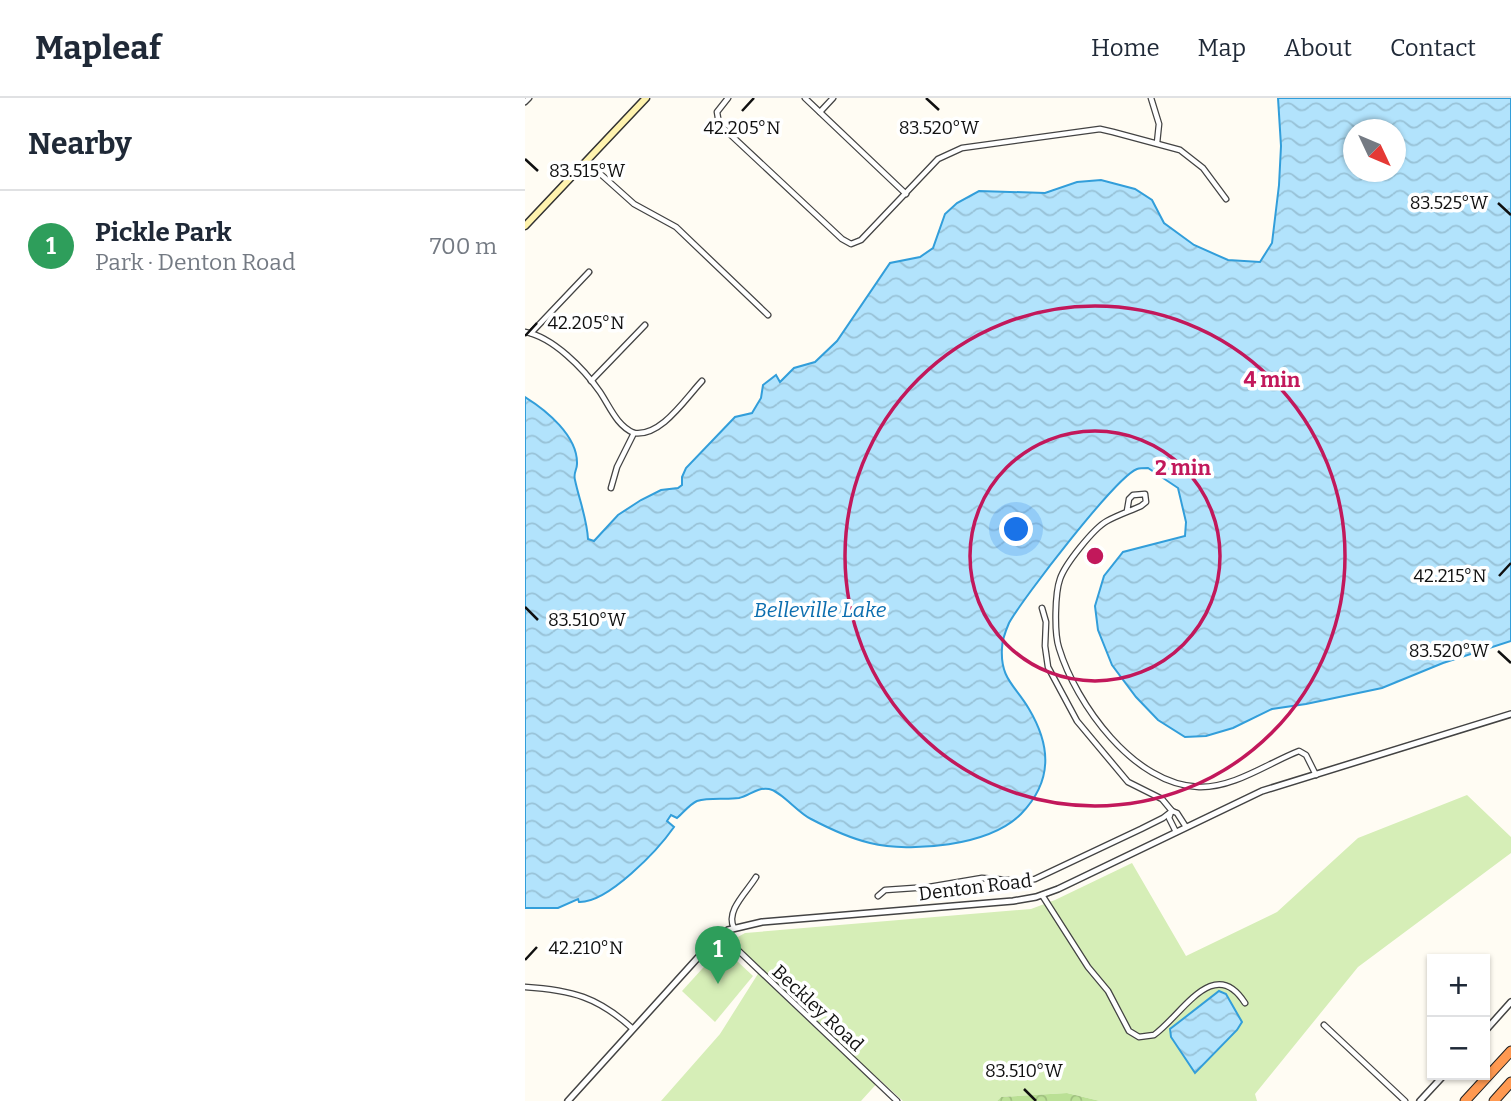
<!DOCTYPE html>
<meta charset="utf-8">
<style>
:root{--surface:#fff;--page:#f6f6f7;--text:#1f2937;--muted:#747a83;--line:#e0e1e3;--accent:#111827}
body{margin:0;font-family:Bitter,serif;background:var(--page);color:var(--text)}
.controls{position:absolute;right:21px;bottom:21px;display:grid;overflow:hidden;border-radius:0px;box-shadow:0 2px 5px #0004}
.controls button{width:63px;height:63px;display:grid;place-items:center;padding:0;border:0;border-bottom:2px solid var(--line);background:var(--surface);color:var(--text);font:35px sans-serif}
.compass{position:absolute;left:818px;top:21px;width:63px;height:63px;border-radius:50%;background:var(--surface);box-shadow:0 2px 5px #0004;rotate:134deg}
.you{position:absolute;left:492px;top:432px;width:24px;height:24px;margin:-18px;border:5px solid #fff;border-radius:50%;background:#1a73e8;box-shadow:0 0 0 10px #1a73e833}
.badge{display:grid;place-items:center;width:46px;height:46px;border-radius:50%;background:var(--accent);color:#fff;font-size:23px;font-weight:700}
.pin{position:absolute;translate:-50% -58px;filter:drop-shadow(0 2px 4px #0008)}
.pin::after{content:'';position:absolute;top:37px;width:24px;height:21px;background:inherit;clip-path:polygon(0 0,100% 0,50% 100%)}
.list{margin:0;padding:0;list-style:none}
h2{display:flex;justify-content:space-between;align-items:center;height:91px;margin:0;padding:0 28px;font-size:30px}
h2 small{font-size:23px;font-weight:400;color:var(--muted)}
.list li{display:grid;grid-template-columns:46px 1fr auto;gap:21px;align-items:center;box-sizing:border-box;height:112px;padding:0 28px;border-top:2px solid var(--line)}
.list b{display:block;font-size:26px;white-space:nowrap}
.list p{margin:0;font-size:23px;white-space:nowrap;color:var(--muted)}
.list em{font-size:23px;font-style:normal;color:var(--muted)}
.map{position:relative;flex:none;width:986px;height:1003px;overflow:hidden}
header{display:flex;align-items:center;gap:42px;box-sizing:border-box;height:98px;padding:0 35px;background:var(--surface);border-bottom:2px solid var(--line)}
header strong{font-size:33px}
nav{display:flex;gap:38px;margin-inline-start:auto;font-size:24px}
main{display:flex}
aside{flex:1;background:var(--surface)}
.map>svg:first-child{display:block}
</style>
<header>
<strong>Mapleaf</strong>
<nav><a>Home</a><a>Map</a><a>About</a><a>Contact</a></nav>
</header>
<main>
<aside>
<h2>Nearby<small></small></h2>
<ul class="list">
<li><span class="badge" style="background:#2e9e5b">1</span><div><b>Pickle Park</b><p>Park · Denton Road</p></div><em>700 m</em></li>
</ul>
</aside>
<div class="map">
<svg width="986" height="1003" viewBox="0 0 986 1003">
<defs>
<pattern id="forest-crowns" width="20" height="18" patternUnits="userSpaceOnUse" patternTransform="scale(1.75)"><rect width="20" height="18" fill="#bae095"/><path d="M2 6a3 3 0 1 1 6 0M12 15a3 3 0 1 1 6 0" fill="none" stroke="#9fbf7f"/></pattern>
<pattern id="water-waves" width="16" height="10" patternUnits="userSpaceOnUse" patternTransform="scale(1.75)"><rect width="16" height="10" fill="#b2e3fc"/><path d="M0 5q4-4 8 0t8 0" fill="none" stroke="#98c2d7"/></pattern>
</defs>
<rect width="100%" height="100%" fill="#fffcf3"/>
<g fill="#d6eeb7">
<path d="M942,697L986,739V755L833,869L730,996L732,1003H575L542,995L476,999L472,1003H378L355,982L336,1003H136L195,936L236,871L211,846V840L220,835L506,811L530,802L607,765L661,858L752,814L833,740Z"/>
<path d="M197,849L228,878L190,924L157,893Z"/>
</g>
<path fill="url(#forest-crowns)" d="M542,995L575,1003H472L476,999Z"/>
<g fill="url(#water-waves)" stroke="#329eda" stroke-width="2" fill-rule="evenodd">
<path d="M753,0H986V543L918,565L857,590L781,606L747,611L708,630L681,638L660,639L633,622L611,599L587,567L573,532L570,508L579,478L598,454L660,438L661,424L653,390L623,370C619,370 615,370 612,371C591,379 498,500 484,525C481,532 477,542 477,550C475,581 490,587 504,611C526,648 528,683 496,716C464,748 386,755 345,745C324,740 305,731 286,721C273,715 256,693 244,691C232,689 224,698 214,700C201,702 185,699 172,703C165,706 158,715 152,720L146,717L142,723L149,729C133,752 83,805 54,804L53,801L33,810H0V299C21,312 53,338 52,366C52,372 48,375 50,382C54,401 62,421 63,441L69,443L93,417L116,402L136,392L153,390L157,387V379L161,370L210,319L227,315L236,300L238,287L251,277L255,284L269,270L290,264L312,243L365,165L395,159L408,150L420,116L432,105L454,93L520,95L552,84L576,82L610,91L627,102L639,125L669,147L703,162L735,164L747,145L754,87L756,48ZM828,32H870V74H828Z"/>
<path d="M694,893L701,896L717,924L712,932L670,975L646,939L645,931Z"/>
</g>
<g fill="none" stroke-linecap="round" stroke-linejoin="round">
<g stroke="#434343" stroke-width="7">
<g id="minor">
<path d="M203,0L192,14L194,26L317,141L326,146L336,142L413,61L437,50L575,31L588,34L655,52L678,70L701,101"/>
<path d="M280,0L381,96"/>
<path d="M626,0L634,26L632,45"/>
<path d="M0,4L4,0"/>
<path d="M295,14L308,0"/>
<path d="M61,63L109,106L151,129L243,217"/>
<path d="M0,234C28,239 59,271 75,294C85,309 92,328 109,335"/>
<path d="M6,235L64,174"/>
<path d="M66,283L120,227"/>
<path d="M86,390L92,369L109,335C136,339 160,301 177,283"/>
<path d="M602,413L604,401L608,397L620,396L621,404L616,408C605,413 593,417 582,423C569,430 540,466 535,481C530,495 529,535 534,550C551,606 609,687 674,689C709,690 743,665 774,653L781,657L791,677"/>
<path d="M517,510L521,524L520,548L523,569L552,623L603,684L637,701L647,713L652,715L661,729"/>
<path d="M646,714L644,720L651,734"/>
<path d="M517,797L563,869L583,893L604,933L614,939L629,937C657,917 689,856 720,905"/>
<path d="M353,798L360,792L404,789L457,780L497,783L510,781L616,731L638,720L647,713"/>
<path d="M209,830C200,813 222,794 231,779"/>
<path d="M196,836L372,1003"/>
<path d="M0,889C47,892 73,899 108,931"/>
<path d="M799,927L880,1003"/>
</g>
</g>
<g stroke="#434343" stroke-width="8">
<g id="tertiary">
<path d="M960,933L986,904"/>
<path d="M43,1003L187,844L203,832L237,824L488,803L511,799L533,791L737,693L986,616"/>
<path d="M895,1003L919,977"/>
</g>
</g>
<g stroke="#323232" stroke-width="9">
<path id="secondary" d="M0,128L121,0"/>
</g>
<g stroke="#212121" stroke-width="11">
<g id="motorway">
<path d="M940,1003L986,953"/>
<path d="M969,1003L986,984"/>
</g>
</g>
<use href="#minor" stroke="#fff" stroke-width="4.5"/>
<use href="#tertiary" stroke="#fff" stroke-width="5"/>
<use href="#secondary" stroke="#fff3ae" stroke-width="6"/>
<use href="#motorway" stroke="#ff9951" stroke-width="9"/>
</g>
<path fill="none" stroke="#101010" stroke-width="2.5" d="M401,0L414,12M217,13L229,0M0,61L13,73M973,105L986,117M0,238L12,225M974,478L986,465M0,509L13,522M973,553L986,565M0,862L12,849M499,991L511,1003"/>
<g fill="none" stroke="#c2185b" stroke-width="3.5">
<circle cx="570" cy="458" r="125"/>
<circle cx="570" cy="458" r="250"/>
</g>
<g text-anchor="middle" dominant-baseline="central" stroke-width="7" stroke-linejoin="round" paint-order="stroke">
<g font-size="19" fill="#101010" stroke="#fff">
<text transform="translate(450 789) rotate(-7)">Denton Road</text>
<text transform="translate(293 910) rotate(43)">Beckley Road</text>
</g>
<g font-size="21" font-style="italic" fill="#0c6eaf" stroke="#fff">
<text x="295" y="512">Belleville Lake</text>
</g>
</g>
<g font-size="18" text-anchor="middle" fill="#101010" stroke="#fff" stroke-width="7" stroke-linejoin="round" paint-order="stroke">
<text x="414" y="36">83.520°W</text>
<text x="217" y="36">42.205°N</text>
<text x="62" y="79">83.515°W</text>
<text x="924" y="111">83.525°W</text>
<text x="61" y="231">42.205°N</text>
<text x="925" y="484">42.215°N</text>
<text x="62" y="528">83.510°W</text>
<text x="924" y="559">83.520°W</text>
<text x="61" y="856">42.210°N</text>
<text x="499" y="979">83.510°W</text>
</g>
<circle cx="570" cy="458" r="10" fill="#c2185b" stroke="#fff" stroke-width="3.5"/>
<g font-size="21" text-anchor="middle" font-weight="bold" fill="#c2185b" stroke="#fff" stroke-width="7" stroke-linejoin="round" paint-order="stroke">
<text x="747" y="289">4 min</text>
<text x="658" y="377">2 min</text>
</g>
</svg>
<div class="controls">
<button>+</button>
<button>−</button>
</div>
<svg class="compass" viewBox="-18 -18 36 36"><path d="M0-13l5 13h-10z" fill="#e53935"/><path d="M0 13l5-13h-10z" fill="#747a83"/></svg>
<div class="you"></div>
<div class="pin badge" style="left:193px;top:886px;background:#2e9e5b">1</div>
</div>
</main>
